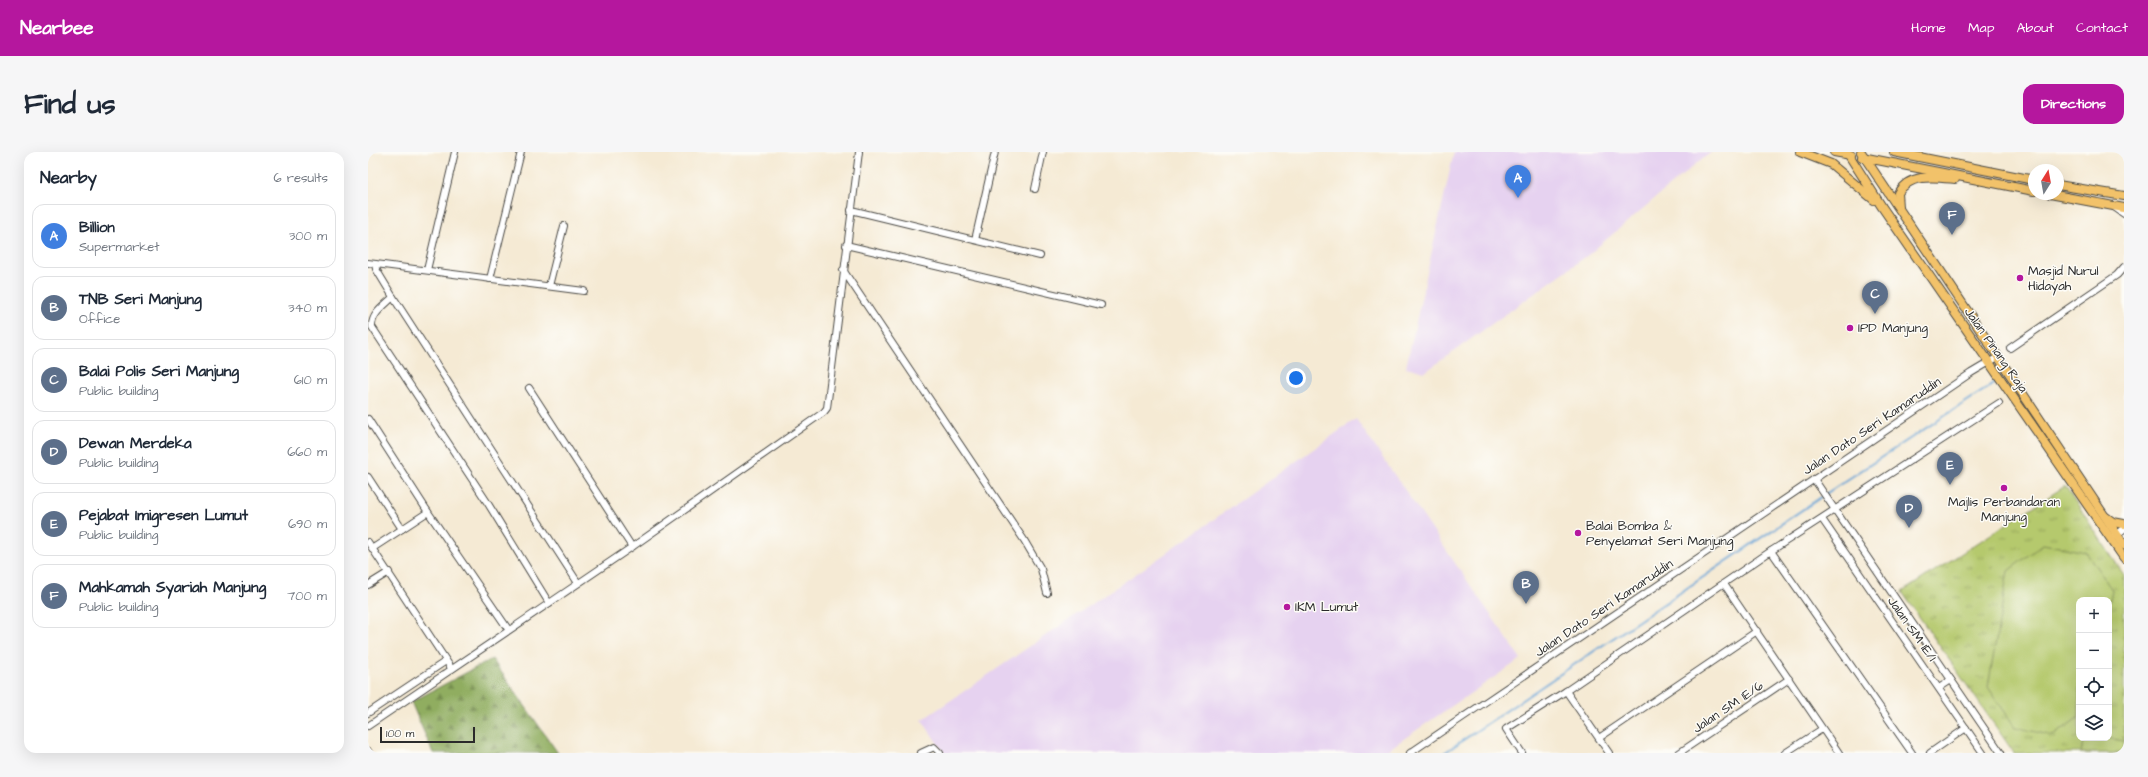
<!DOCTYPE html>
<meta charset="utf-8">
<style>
:root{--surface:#fff;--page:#f6f6f7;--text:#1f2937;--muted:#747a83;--line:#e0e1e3;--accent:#b5179e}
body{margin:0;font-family:"Architects Daughter",sans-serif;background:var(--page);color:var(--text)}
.controls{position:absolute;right:12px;bottom:12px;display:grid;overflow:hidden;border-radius:8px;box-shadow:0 4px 16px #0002}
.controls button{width:36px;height:36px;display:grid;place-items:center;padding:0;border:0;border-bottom:1px solid var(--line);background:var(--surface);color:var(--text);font:20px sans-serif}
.compass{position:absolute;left:1660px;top:12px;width:36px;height:36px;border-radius:50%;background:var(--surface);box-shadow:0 4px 16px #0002;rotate:11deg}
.scale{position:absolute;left:12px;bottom:10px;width:95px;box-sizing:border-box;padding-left:4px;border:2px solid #2b2b2b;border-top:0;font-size:11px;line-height:14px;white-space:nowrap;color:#2b2b2b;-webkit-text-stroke:3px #fdfcf7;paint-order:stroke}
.you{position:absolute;left:928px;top:226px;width:14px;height:14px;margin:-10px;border:3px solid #fff;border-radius:50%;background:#1a73e8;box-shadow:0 0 0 6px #1a73e833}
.badge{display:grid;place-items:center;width:26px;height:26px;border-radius:50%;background:var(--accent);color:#fff;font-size:13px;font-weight:700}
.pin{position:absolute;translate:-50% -33px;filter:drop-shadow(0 1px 2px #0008)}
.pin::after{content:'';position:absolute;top:21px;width:14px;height:12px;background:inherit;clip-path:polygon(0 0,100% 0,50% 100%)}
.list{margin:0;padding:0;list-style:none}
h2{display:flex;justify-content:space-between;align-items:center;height:52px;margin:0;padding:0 16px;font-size:17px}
h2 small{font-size:13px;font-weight:400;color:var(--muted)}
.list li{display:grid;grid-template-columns:26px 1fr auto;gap:12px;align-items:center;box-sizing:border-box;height:64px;margin:0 8px 8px;padding:0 8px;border:1px solid var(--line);border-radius:12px}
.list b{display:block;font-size:15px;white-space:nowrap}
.list p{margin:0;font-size:13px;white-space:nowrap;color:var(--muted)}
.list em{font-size:13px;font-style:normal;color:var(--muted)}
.icon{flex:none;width:22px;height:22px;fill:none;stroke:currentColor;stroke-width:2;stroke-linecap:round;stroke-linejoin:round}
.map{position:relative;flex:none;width:1756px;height:601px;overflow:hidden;border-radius:12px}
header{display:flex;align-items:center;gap:24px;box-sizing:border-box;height:56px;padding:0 20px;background:var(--accent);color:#fff}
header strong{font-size:19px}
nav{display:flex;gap:22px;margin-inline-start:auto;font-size:14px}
.intro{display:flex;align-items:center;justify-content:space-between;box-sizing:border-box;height:96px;padding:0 24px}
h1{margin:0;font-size:28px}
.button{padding:10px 18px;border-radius:12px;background:var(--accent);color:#fff;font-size:14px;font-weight:700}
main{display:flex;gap:24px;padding:0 24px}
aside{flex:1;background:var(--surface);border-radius:12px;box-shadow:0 4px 16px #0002}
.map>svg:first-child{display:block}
</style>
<header>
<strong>Nearbee</strong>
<nav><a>Home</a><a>Map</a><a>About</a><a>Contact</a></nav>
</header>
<div class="intro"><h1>Find us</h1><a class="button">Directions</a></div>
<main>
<aside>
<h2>Nearby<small>6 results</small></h2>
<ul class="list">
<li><span class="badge" style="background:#3f7fe0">A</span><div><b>Billion</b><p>Supermarket</p></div><em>300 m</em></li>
<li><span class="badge" style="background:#5c6f8a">B</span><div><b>TNB Seri Manjung</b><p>Office</p></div><em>340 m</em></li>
<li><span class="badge" style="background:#5c6f8a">C</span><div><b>Balai Polis Seri Manjung</b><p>Public building</p></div><em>610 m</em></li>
<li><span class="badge" style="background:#5c6f8a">D</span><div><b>Dewan Merdeka</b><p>Public building</p></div><em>660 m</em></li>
<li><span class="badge" style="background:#5c6f8a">E</span><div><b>Pejabat Imigresen Lumut</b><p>Public building</p></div><em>690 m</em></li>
<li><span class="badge" style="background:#5c6f8a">F</span><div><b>Mahkamah Syariah Manjung</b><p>Public building</p></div><em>700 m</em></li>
</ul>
</aside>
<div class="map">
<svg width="1756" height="601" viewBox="0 0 1756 601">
<defs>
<pattern id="grass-tufts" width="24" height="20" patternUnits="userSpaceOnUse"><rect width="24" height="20" fill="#b5c96d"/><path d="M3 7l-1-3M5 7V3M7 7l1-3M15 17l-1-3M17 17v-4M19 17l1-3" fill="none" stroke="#93a35a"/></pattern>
<pattern id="forest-firs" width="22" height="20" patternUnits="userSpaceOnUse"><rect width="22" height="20" fill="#90ad60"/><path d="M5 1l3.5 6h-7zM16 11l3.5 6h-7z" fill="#768d4f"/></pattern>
</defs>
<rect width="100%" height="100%" fill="#fdfcf7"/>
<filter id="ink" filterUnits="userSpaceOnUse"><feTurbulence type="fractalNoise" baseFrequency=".025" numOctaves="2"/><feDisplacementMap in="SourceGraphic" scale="8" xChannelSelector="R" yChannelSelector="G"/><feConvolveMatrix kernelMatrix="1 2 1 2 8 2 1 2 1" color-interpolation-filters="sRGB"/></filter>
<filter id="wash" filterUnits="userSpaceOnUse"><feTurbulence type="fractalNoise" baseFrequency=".012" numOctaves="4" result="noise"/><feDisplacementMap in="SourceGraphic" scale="16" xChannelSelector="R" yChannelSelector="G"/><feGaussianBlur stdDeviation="0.9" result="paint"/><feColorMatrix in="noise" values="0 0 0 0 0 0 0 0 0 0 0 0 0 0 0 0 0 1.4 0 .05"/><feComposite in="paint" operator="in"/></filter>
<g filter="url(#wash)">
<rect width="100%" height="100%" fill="#f5ead4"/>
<g fill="#e6d2f0">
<path d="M1086,0H1344L1330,10L1220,103L1057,220L1038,215Z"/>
<path d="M988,267L1153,507L1015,601H576L554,568L797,402Z"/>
</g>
<path fill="url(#grass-tufts)" stroke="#707a4c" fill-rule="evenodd" d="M1697,334L1756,423V601H1646L1534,440ZM1711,448H1741V586H1711Z"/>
<path fill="url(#forest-firs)" stroke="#5e6c46" d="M124,507L190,601H65L43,550Z"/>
<g fill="#b5c96d" stroke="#707a4c">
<path d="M1675,392L1718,400L1744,438L1741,453V448H1711V565L1685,584L1647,575L1620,535L1640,419Z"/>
<path d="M1716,586H1739L1756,589V601H1713Z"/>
</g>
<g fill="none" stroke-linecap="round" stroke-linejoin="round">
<path stroke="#62a2d5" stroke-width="2" d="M1076,601L1462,339L1627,231"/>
</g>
</g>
<g filter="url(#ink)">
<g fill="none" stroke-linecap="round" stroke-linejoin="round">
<g stroke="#494844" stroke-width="8">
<g id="minor">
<path d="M667,37L675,0"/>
<path d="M1746,55L1756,62"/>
<path d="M483,58L672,104"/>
<path d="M607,88L627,0"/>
<path d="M478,93L733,153"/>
<path d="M0,111L216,139"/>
<path d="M7,112L8,117L25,145L210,431"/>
<path d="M59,118L87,0"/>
<path d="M475,118L656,388L673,417L679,441"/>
<path d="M122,127L153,0"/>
<path d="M181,134L196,74"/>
<path d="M25,145C17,153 3,162 4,175L119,350L181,451"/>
<path d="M1642,196L1749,123L1756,115"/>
<path d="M161,236L264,395"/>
<path d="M0,267L60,360L140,477"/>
<path d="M0,325L34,377"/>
<path d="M1446,327L1633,601"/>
<path d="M1454,367L1615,601"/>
<path d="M1745,385L1756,377"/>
<path d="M0,390L83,516"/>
<path d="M5,396L60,360"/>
<path d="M1403,399L1544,601"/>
<path d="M1356,432L1471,601"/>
<path d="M0,433L21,420"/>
<path d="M1571,536L1583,528"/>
<path d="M1198,539L1241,601"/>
<path d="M0,561L78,509"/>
<path d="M0,574L264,395L456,260L459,256L491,0"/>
<path d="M1231,586L1389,479"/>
<path d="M0,599L1,601"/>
<path d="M553,601L566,595L572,601"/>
<path d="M1042,601L1603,221L1630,205"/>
<path d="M1154,601L1138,577L1198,539L1403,399L1631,251"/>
<path d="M1311,601L1421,527"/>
<path d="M1417,601L1454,577"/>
<path d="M1562,601L1598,576"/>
</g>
</g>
<g stroke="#494844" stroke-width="10">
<g id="major">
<path d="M1432,0L1463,12L1506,48"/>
<path d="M1466,0L1483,3"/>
<path d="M1479,0L1514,55L1756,406"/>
<path d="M1493,0L1756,393"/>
<path d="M1526,0L1666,28"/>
<path d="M1494,5L1666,39"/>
<path d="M1690,33L1756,44"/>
<path d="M1682,42L1756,56"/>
<path d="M1531,55L1530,41C1542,21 1566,25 1587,27"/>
<path d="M1738,365L1745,370L1756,372"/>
</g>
</g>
<use href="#minor" stroke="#fff" stroke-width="6"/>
<use href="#major" stroke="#f2c26a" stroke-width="8"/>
</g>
</g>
<g fill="#b5179e" stroke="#fdfcf7" stroke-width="1.5">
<circle cx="1652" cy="126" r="4"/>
<circle cx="1482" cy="176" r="4"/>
<circle cx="1636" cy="336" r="4"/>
<circle cx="1210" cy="381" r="4"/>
<circle cx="919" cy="455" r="4"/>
</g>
<g text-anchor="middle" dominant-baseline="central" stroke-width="3" stroke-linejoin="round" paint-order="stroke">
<g font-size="13" fill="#2b2b2b" stroke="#fdfcf7" text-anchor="start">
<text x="1660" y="119">Masjid Nurul<tspan x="1660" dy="15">Hidayah</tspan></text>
<text x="1490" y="176">IPD Manjung</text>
<text x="1636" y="350" text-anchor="middle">Majlis Perbandaran<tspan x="1636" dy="15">Manjung</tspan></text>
<text x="1218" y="374">Balai Bomba &amp;<tspan x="1218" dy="15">Penyelamat Seri Manjung</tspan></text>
<text x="927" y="455">IKM Lumut</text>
</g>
<g font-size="13" fill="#2b2b2b" stroke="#fdfcf7">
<text transform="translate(1628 198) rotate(55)">Jalan Pinang Raja</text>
<text transform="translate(1504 274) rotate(-34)">Jalan Dato Seri Kamaruddin</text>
<text transform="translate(1236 456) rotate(-34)">Jalan Dato Seri Kamaruddin</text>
<text transform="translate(1544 477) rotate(55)">Jalan SM 1E/1</text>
<text transform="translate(1360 555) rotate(-34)">Jalan SM 1E/6</text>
</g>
</g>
</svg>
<div class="controls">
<button>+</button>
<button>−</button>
<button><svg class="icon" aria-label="locate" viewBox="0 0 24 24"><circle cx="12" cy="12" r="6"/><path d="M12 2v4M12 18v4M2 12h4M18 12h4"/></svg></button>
<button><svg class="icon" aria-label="layers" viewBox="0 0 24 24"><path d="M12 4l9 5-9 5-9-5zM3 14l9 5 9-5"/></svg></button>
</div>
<svg class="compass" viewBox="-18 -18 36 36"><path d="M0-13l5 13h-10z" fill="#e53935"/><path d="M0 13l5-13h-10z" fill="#747a83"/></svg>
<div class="scale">100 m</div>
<div class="you"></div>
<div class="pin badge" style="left:1150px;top:46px;background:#3f7fe0">A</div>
<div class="pin badge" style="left:1158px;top:452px;background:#5c6f8a">B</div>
<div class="pin badge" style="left:1507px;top:162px;background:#5c6f8a">C</div>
<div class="pin badge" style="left:1541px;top:376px;background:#5c6f8a">D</div>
<div class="pin badge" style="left:1582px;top:333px;background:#5c6f8a">E</div>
<div class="pin badge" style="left:1584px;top:83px;background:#5c6f8a">F</div>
</div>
</main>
